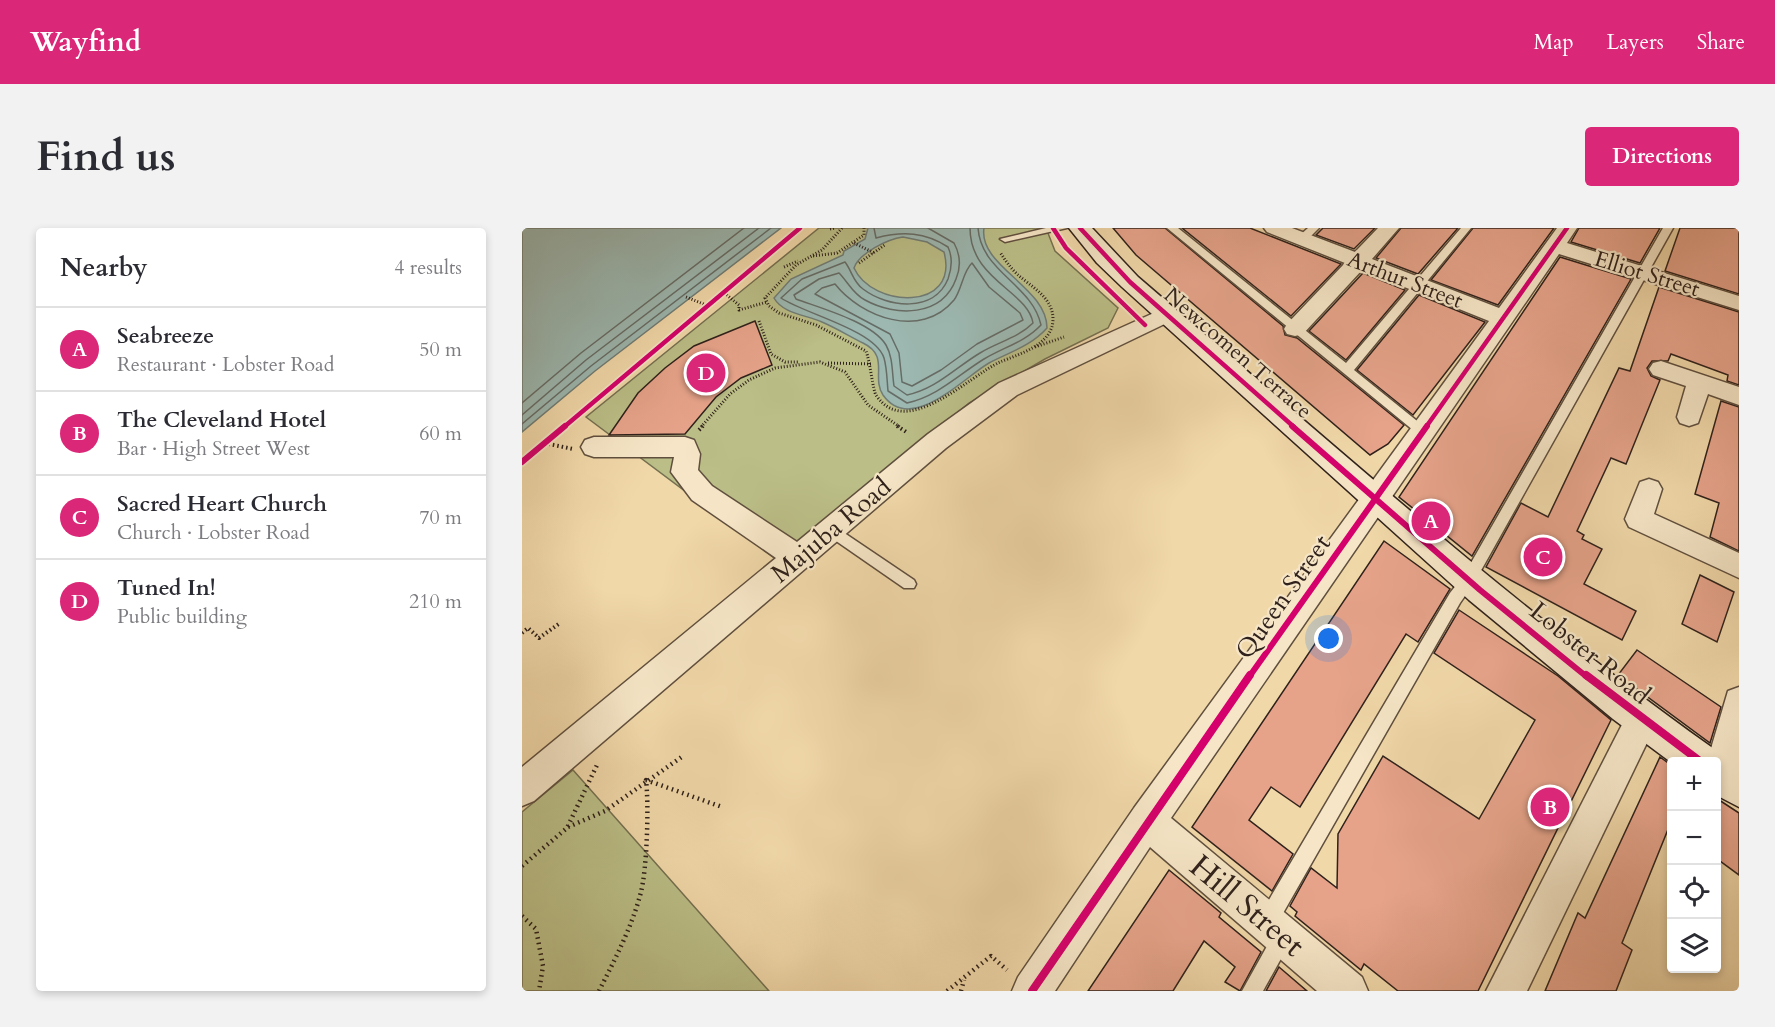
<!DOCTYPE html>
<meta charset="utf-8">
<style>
:root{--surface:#fff;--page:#f2f2f3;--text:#2b2b33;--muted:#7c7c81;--line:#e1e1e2;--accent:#db2777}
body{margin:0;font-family:Cardo,serif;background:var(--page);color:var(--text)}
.controls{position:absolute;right:18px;bottom:18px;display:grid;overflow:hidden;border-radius:6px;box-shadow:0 3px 9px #0003}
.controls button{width:54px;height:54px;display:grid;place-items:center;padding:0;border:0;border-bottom:2px solid var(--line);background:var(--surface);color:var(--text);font:30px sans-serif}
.you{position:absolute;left:807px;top:411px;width:21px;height:21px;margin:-15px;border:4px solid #fff;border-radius:50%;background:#1a73e8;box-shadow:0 0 0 9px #1a73e833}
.badge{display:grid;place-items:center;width:39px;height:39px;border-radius:50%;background:var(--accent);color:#fff;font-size:20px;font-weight:700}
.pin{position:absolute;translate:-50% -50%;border:3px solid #fff;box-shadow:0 2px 6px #0006}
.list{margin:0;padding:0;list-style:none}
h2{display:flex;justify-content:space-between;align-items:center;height:78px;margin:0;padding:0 24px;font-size:26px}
h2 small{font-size:20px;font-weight:400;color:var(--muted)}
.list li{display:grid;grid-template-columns:39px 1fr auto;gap:18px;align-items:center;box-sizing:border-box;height:84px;padding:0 24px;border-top:2px solid var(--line)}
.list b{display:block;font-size:22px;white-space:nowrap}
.list p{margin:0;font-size:20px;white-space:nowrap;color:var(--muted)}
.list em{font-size:20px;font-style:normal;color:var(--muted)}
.icon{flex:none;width:33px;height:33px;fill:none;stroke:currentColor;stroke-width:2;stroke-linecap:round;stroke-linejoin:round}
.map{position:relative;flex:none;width:1217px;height:763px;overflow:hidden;border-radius:6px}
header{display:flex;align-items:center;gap:36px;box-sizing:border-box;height:84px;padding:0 30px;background:var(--accent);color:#fff}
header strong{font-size:28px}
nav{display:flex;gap:33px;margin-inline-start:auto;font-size:21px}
.intro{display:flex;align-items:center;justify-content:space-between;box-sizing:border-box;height:144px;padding:0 36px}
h1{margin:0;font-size:42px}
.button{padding:15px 27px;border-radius:6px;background:var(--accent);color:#fff;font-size:21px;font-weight:700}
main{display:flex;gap:36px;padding:0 36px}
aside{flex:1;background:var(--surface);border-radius:6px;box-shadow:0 3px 9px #0003}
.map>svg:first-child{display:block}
</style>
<header>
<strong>Wayfind</strong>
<nav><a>Map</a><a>Layers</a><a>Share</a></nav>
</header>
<div class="intro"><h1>Find us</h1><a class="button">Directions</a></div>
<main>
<aside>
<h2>Nearby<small>4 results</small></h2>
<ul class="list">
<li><span class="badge">A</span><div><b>Seabreeze</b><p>Restaurant · Lobster Road</p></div><em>50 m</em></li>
<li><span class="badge">B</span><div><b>The Cleveland Hotel</b><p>Bar · High Street West</p></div><em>60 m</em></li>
<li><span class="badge">C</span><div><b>Sacred Heart Church</b><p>Church · Lobster Road</p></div><em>70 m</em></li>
<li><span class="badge">D</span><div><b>Tuned In!</b><p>Public building</p></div><em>210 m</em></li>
</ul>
</aside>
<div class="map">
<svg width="1217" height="763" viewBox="0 0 1217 763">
<rect width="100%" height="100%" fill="#f1d8a9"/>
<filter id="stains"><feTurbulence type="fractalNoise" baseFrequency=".00333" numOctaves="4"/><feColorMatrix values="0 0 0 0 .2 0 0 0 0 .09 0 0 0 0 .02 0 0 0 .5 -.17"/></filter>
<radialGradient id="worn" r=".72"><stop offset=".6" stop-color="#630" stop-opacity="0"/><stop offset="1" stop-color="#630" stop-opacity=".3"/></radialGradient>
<g fill="#bbbe87" stroke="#757051" stroke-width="1.5">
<path d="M297,0H524L533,23L596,80L586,100L523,131L447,175L255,332L64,189Z"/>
<path d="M51,542L247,763H0V584Z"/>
</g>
<g fill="#9cb8b1" stroke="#707c75" stroke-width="1.5" fill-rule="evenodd">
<path d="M0,0H259L73,143L0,204Z"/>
<path d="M346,0H462C456,38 525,59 525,100C509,118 488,124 467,135C441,150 389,207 361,167C349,149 368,128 341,115C327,108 314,100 300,94C285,87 261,86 252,70L269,51L321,27L322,23L343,11ZM381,9L405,14L422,24C438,84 350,80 332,40C337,25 366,11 381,9Z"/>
</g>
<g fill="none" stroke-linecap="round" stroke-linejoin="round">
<g stroke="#666c66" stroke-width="1.5">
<path d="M352,0L354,10C381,3 403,4 426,19C431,30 430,40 426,51C412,85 366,80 341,61C331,54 330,43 323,34L280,51L259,70C283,86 353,102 362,130C365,140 365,153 366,163L385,175C416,168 436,147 462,131C482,119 503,114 519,97C510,56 459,44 456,0"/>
<path d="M406,0L432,15C438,26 439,39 434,51C420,89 374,89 343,72C331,66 326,54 317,45L297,51L272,67L274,71C298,80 350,94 364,117C371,129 370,145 372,158L385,167C414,161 433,140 458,125C476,114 496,110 511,95C506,63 448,52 448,0"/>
<path d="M450,35L467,59L498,85L501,92L455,116L419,142L390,158L380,154L377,125L368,106L293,66L300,60L313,56C339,89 399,112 432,72C440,61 441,43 450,35Z"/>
<path d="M0,175L59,125L222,0"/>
<path d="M0,187L64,132L237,0"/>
<path d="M0,196L69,138L249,0"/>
</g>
</g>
<g fill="#e6a38a" stroke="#2f211b" stroke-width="1.5">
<path d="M591,0H643L761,98L763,107L775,110L882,197L866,216L848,227L614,27Z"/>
<path d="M660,0H728L819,36L769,88Z"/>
<path d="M801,0H853L832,21L794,7Z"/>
<path d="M879,0H936L896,46L854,30Z"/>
<path d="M951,0H1032L976,77L909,52Z"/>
<path d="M1057,0H1138L1118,35L1049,14Z"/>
<path d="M1158,0H1217V66L1143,43Z"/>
<path d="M1038,29L1109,51L950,328L877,269Z"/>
<path d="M841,45L883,62L824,132L787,103Z"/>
<path d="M1137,59L1217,84V157L1205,153L1206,147L1149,126L1146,133H1130L1125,140L1129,148L1138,152L1104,236L1089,230L1055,303L1062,307L1060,311L1080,321L1062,356L1114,383L1100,412L964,339L999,275L1026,289L1097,140L1108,143Z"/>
<path d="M897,67L963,94L891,187L835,142Z"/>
<path d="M233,93L250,137L219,150L194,169L163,206L87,207L116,165L143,140L172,118Z"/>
<path d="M1199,173L1217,179V323L1188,309L1197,275L1173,266Z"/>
<path d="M862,313L928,361L896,414L884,406L778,579L749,559L727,592L771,626L750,663L670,599Z"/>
<path d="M1178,347L1212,364L1195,414L1160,396Z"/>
<path d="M937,382L1036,448L1089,492L956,763H876L842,736L839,742L773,688L775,684L768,678L789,640L815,660L816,606L861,528L957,591L1013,492L912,425Z"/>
<path d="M1115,422L1199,479L1188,515L1096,447Z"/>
<path d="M1138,529L1149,537V594L1100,715L1110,722L1094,763H1023L1056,685L1063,690Z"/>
<path d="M1194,570L1217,585V647L1194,630Z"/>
<path d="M647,642L699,685L697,689L739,724L718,763L703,754L713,739L682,713L651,763H566Z"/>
<path d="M757,739L785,763H744Z"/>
</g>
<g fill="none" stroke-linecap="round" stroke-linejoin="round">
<g stroke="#604f3e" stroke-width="3">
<g id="lane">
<path d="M524,0H545L483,14L478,11Z"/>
<path d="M645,0H656L824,135L939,0H949L832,142L905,201V207H897Z"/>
<path d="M786,0H797L784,13H776V9Z"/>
<path d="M1141,0H1151L952,355L938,375L752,701L745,704L738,701L735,694L738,687L928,365L942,347Z"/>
<path d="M309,296L392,352L394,356L392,360H382L304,306L302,302L304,298Z"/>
<path d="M761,699L768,702L771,709L741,763H720L754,702Z"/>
</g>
</g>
<g stroke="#604f3e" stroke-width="3">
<g id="street">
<path d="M742,0H770L833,24L856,0H877L850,31L977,80L1035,0H1055L1045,15L1217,68V82L1037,26L649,590L840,749L846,763H795L628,619L533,763H490L496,749L612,580L967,93L840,42L781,106L773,108L765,106L762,101L765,96L823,35L745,4Z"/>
<path d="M645,79L653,81L656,86L653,91L495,167L424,220L12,573L0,578V539L254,330L170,272L149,244L152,229H72L63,226L59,219L63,212L72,209H163L172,212L178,226L176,242L190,258L275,314L406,206L477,155Z"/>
<path d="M1139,133L1217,159V177L1186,166L1176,195L1167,198L1158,195L1155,189L1164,158L1131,147L1127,141L1131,135Z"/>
<path d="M1127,251L1136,254L1140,261L1132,286L1217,325V350L1107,299L1103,291L1118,254Z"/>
<path d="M1217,459V543L1211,559L1199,564L1194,562V534H1185L1206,463Z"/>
<path d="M1120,476L1132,481L1136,492L1005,763H964L1108,481Z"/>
</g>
</g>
<g stroke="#2f211b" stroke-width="3">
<path id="secondary" d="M547,0H570L616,49C805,211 989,377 1192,521L1194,525L1217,537V579L1194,567V534L1150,535L1091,491L947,372L600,59L575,35Z"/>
</g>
<g stroke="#2f211b" stroke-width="3" stroke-dasharray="1 2" stroke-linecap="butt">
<path d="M320,0L300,22L274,37L243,70L247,78L257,85L294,97L344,123C348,133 351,163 354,167C384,213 447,148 478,134C497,126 531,117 531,91C531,69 508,58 495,46C488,39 483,32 478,24"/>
<path d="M308,1L313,0"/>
<path d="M332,15L352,25"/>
<path d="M291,28L315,25L342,7V0"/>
<path d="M337,35L364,16"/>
<path d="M262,39L276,33"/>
<path d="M200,63L217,77V82L245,74"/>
<path d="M164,69L184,77"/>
<path d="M237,93L249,126L263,134H277"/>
<path d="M513,119L542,109"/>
<path d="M306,135L349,136"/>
<path d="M179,199L208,166L227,152L253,140L298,134L323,144L346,177L378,199"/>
</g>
<g stroke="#2f211b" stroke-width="4" stroke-dasharray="1.5 3" stroke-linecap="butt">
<path d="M375,198L386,205"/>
<path d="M177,202L181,198"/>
<path d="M22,215L51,221"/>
<path d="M0,405L6,400L17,410L38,395"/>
</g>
<g stroke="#2f211b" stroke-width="4.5" stroke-dasharray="1.5 4" stroke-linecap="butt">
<path d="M46,599L83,583L161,528"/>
<path d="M0,638L45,600L75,537"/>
<path d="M0,688L14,701L21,738L17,763"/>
<path d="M77,763C93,731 110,699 119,664C125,640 127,577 124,552L200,579"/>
<path d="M425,763L469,728L485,742"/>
<path d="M439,763L442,752"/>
</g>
<use href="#lane" fill="#f6e6c7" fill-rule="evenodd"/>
<use href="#street" fill="#f6e6c7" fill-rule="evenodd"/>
<use href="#secondary" fill="#f6e6c7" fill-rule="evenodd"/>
<g stroke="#f6e6c7" stroke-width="8">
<g id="cycleway-far2">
<path d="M531,0L544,20L623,97"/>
<path d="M558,0L608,54L772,199"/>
<path d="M42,199L278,0"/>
<path d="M904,199L1045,0"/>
</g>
</g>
<g stroke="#f6e6c7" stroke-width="10">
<g id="cycleway-far1">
<path d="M770,198L958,362L1065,449"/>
<path d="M0,234L43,198"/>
<path d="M727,449L905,198"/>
</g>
</g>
<g stroke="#f6e6c7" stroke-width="11">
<g id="cycleway">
<path d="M1064,447L1179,534"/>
<path d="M510,763L728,447"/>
</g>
</g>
<use href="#cycleway-far2" stroke="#d6006c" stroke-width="4.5"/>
<use href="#cycleway-far1" stroke="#d6006c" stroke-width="6"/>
<use href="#cycleway" stroke="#d6006c" stroke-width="8"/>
</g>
<g text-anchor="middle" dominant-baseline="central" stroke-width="4.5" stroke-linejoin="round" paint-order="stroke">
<g font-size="22" fill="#2f211b" stroke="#f6e6c7">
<text transform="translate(1125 46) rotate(17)">Elliot Street</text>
<text transform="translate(883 52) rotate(21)">Arthur Street</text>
<text transform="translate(716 125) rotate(41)">Newcomen Terrace</text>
</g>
<g font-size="26" fill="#2f211b" stroke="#f6e6c7">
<text transform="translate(309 302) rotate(-40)">Majuba Road</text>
<text transform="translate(761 369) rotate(-55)">Queen Street</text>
<text transform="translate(1068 425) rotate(39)">Lobster Road</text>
</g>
<g font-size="32" fill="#2f211b" stroke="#f6e6c7">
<text transform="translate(725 678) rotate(40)">Hill Street</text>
</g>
</g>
<rect width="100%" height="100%" filter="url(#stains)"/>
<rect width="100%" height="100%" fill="url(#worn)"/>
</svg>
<div class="controls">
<button>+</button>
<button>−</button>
<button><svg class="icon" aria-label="locate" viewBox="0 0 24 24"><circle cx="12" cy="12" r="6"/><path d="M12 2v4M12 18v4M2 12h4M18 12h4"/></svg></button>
<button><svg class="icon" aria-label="layers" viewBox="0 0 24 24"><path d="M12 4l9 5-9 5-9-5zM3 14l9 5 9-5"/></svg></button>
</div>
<div class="you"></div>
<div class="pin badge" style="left:909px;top:293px">A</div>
<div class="pin badge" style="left:1028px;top:579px">B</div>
<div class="pin badge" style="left:1021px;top:329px">C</div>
<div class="pin badge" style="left:184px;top:145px">D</div>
</div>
</main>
